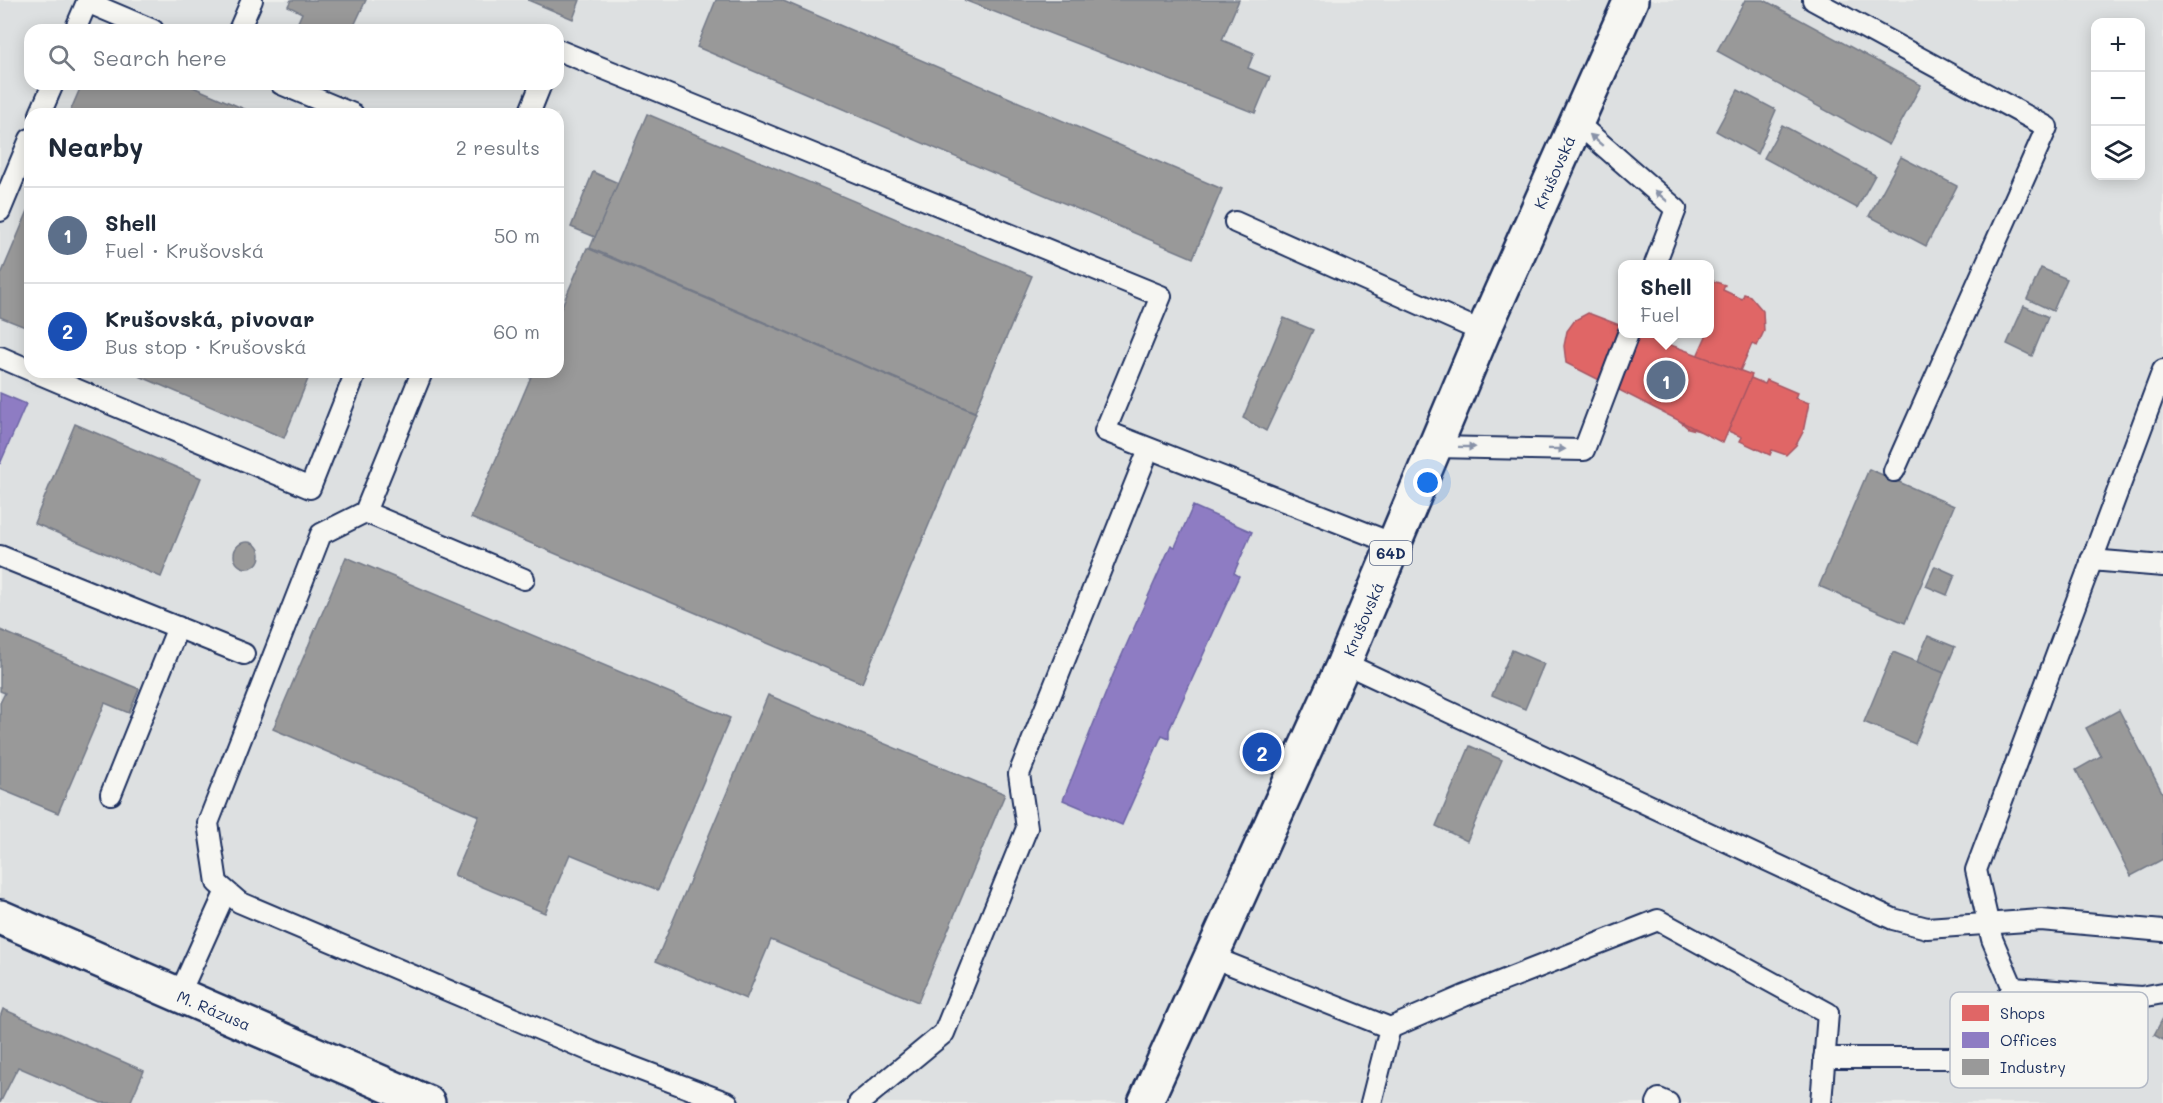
<!DOCTYPE html>
<meta charset="utf-8">
<style>
:root{--surface:#fff;--page:#f2f2f3;--text:#1f2937;--muted:#747a83;--line:#e0e1e3;--accent:#d1495b}
body{margin:0;font-family:Mali,sans-serif;background:var(--page);color:var(--text)}
.controls{position:absolute;right:18px;top:18px;display:grid;overflow:hidden;border-radius:12px;box-shadow:0 3px 15px #0003}
.controls button{width:54px;height:54px;display:grid;place-items:center;padding:0;border:0;border-bottom:2px solid var(--line);background:var(--surface);color:var(--text);font:30px sans-serif}
.you{position:absolute;left:1428px;top:483px;width:21px;height:21px;margin:-15px;border:4px solid #fff;border-radius:50%;background:#1a73e8;box-shadow:0 0 0 9px #1a73e833}
.badge{display:grid;place-items:center;width:39px;height:39px;border-radius:50%;background:var(--accent);color:#fff;font-size:20px;font-weight:700}
.pin{position:absolute;translate:-50% -50%;border:3px solid #fff;box-shadow:0 2px 6px #0006}
.popup{position:absolute;left:1618px;top:260px;width:96px;height:78px;box-sizing:border-box;display:grid;place-content:center;border-radius:12px;background:var(--surface);filter:drop-shadow(0 2px 4px #0005);font-size:20px;white-space:nowrap;color:var(--muted)}
.popup b{font-size:22px;color:var(--text)}
.popup::after{content:'';position:absolute;left:50%;top:100%;margin-left:-12px;border:12px solid transparent;border-top-color:var(--surface)}
.list{margin:0;padding:0;list-style:none}
h2{display:flex;justify-content:space-between;align-items:center;height:78px;margin:0;padding:0 24px;font-size:26px}
h2 small{font-size:20px;font-weight:400;color:var(--muted)}
.list li{display:grid;grid-template-columns:39px 1fr auto;gap:18px;align-items:center;box-sizing:border-box;height:96px;padding:0 24px;border-top:2px solid var(--line)}
.list b{display:block;font-size:22px;white-space:nowrap}
.list p{margin:0;font-size:20px;white-space:nowrap;color:var(--muted)}
.list em{font-size:20px;font-style:normal;color:var(--muted)}
.icon{flex:none;width:33px;height:33px;fill:none;stroke:currentColor;stroke-width:2;stroke-linecap:round;stroke-linejoin:round}
.map{position:relative;flex:none;width:2163px;height:1103px;overflow:hidden}
.search{position:absolute;background:var(--surface);box-shadow:0 3px 15px #0003;left:24px;top:24px;width:540px;height:66px;display:flex;align-items:center;gap:15px;box-sizing:border-box;padding:0 21px;border-radius:18px;color:var(--muted);font-size:22px}
.panel{position:absolute;background:var(--surface);box-shadow:0 3px 15px #0003;left:24px;top:108px;width:540px;height:270px;border-radius:18px}
.map>svg:first-child{display:block}
</style>
<div class="map">
<svg width="2163" height="1103" viewBox="0 0 2163 1103">
<rect width="100%" height="100%" fill="#edeeec"/>
<filter id="ink" filterUnits="userSpaceOnUse"><feTurbulence type="fractalNoise" baseFrequency=".0167" numOctaves="2"/><feDisplacementMap in="SourceGraphic" scale="12" xChannelSelector="R" yChannelSelector="G"/><feConvolveMatrix kernelMatrix="1 2 1 2 8 2 1 2 1" color-interpolation-filters="sRGB"/></filter>
<g filter="url(#ink)">
<path fill="#dde0e1" fill-rule="evenodd" d="M0,0H2163V1103H0ZM2096,22H2140V176H2096ZM30,30H558V84H30ZM30,114H558V372H30ZM1622,264H1710V334H1622Z"/>
<g fill="#e06666" stroke="#a55664" stroke-width="1.5">
<path d="M1710,280L1725,285L1723,290L1742,299L1744,294L1750,296L1763,311L1764,331L1757,346L1752,344L1739,373L1765,384L1767,380L1797,393L1795,398L1809,403L1803,432L1796,445L1786,455L1772,450L1770,455L1740,441L1742,437L1717,426L1715,431L1704,432L1688,428L1674,416L1670,407L1686,370L1690,372L1707,334H1710Z"/>
<path d="M1588,313L1622,326V334H1641L1752,375L1723,443L1566,363L1564,346L1567,331L1575,320Z"/>
</g>
<g fill="#8e7cc3" stroke="#6c65a5" stroke-width="1.5">
<path d="M0,393L26,404L0,464Z"/>
<path d="M1193,506L1252,532L1234,573L1239,576L1169,730V738L1162,735L1122,825L1063,800L1113,675L1171,545L1175,547Z"/>
</g>
<g fill="#999" stroke="#737987" stroke-width="1.5">
<path d="M291,0H366L352,30H311L297,24L302,13L288,6Z"/>
<path d="M528,0H580L573,19Z"/>
<path d="M716,0H781L1222,189L1193,258L697,47Z"/>
<path d="M964,0H1239L1222,40L1254,53L1248,68L1270,77L1255,113Z"/>
<path d="M1745,0H1764L1921,85L1889,145L1717,51Z"/>
<path d="M82,84H186L256,114H69Z"/>
<path d="M1738,90L1776,110L1757,154L1716,131Z"/>
<path d="M647,114L1032,276L975,412L590,248Z"/>
<path d="M1782,125L1875,175L1857,208L1764,158Z"/>
<path d="M1901,157L1957,186L1926,246L1869,216Z"/>
<path d="M593,172L618,183L595,237L571,227Z"/>
<path d="M30,206V329L0,317V277Z"/>
<path d="M587,248L976,413L862,683L471,518L533,372H558V315Z"/>
<path d="M2041,268L2067,279L2053,311L2027,299Z"/>
<path d="M2024,306L2048,317L2032,356L2007,344Z"/>
<path d="M1284,318L1313,330L1266,431L1243,418Z"/>
<path d="M130,372H306L310,374L284,438Z"/>
<path d="M75,424L201,478L161,577L34,523Z"/>
<path d="M1869,469L1954,506L1905,623L1819,586Z"/>
<circle cx="247" cy="555" r="13"/>
<path d="M346,557L730,718L658,890L570,854L545,913L454,875L479,816L273,729Z"/>
<path d="M1935,566L1955,575L1947,595L1926,586Z"/>
<path d="M0,630L139,689L129,713L105,703L58,813L0,789V703L5,693L0,691Z"/>
<path d="M1928,636L1955,647L1944,673L1917,662Z"/>
<path d="M1512,650L1544,664L1525,709L1492,695Z"/>
<path d="M1893,652L1944,673L1915,744L1864,722Z"/>
<path d="M768,695L1005,794L918,1002L771,940L746,999L656,961Z"/>
<path d="M2119,710L2163,794V859L2131,876L2076,770L2101,756L2086,728Z"/>
<path d="M1470,746L1502,760L1467,841L1436,826Z"/>
<path d="M3,1009L144,1071L130,1103H101L18,1067L0,1103V1017Z"/>
<path d="M2163,1018V1040L2154,1035Z"/>
</g>
<g fill="none" stroke-linecap="round" stroke-linejoin="round">
<g stroke="#1b2f5e" stroke-width="24">
<g id="service">
<path d="M1813,0L2047,127L1894,471"/>
<path d="M75,30L87,2L153,30"/>
<path d="M239,30L252,0"/>
<path d="M558,50L1161,296L1105,431L1394,544"/>
<path d="M281,84L353,114"/>
<path d="M40,114L53,84"/>
<path d="M529,114L541,84"/>
<path d="M1576,122L1676,209L1655,264"/>
<path d="M0,211L30,139"/>
<path d="M1235,222L1483,332"/>
<path d="M0,357L30,370"/>
<path d="M35,372L310,488L356,372"/>
<path d="M422,372L365,512L321,534L208,823L217,883L239,902L593,1052L728,1103"/>
<path d="M1435,447L1584,450L1628,334"/>
<path d="M365,512L524,579"/>
<path d="M0,556L244,654"/>
<path d="M2091,560L2163,566"/>
<path d="M1344,663L1893,919L1927,928L2041,920L2163,931"/>
<path d="M111,794L178,627"/>
<path d="M1212,957L1390,1028L1371,1103"/>
<path d="M2013,988L2141,997L2163,993"/>
<path d="M179,995L225,893"/>
<path d="M1390,1028L1464,996L1658,920L1828,1013L1821,1103"/>
<path d="M1824,1058H1971L2013,988L1992,939L1976,870L2163,370"/>
<path d="M859,1103L944,1033L1027,828L1019,774L1149,449"/>
<path d="M1657,1103L1659,1099L1668,1103"/>
</g>
</g>
<g stroke="#1b2f5e" stroke-width="38">
<path id="minor" d="M0,917L428,1103"/>
</g>
<g stroke="#1b2f5e" stroke-width="38">
<path id="primary" d="M1145,1103L1344,663L1484,330L1631,0"/>
</g>
<use href="#service" stroke="#f6f6f2" stroke-width="20"/>
<use href="#minor" stroke="#f6f6f2" stroke-width="33"/>
<use href="#primary" stroke="#f6f6f2" stroke-width="33"/>
</g>
<defs><path id="oneway-solid" d="M-6-.8H1V-3.2L6.5 0L1 3.2V.8H-6Z" transform="scale(1.5)"/></defs>
<g fill="#8892a8">
<use href="#oneway-solid" transform="translate(1596 140) rotate(-139)"/>
<use href="#oneway-solid" transform="translate(1661 196) rotate(-139)"/>
<use href="#oneway-solid" transform="translate(1467 447) rotate(1)"/>
<use href="#oneway-solid" transform="translate(1557 449) rotate(1)"/>
</g>
</g>
<g text-anchor="middle" dominant-baseline="central" stroke-width="6" stroke-linejoin="round" paint-order="stroke">
<rect fill="#f6f6f2" stroke="#5d6b8a" stroke-width="1.5" x="1370" y="541" width="42" height="24" rx="4.5"/>
<g font-size="15" font-weight="bold" fill="#1b2f5e">
<text x="1391" y="553">64D</text>
</g>
<g font-size="16" fill="#1b2f5e" stroke="#f6f6f2">
<text transform="translate(1554 172) rotate(-66)">Krušovská</text>
<text transform="translate(1363 619) rotate(-67)">Krušovská</text>
<text transform="translate(214 1010) rotate(23)">M. Rázusa</text>
</g>
</g>
<rect x="1950" y="992" width="198" height="96" rx="9" fill="#f6f6f2" stroke="#b4bac6" stroke-width="1.5"/>
<rect x="1962" y="1005" width="27" height="16" fill="#e06666"/>
<rect x="1962" y="1032" width="27" height="16" fill="#8e7cc3"/>
<rect x="1962" y="1059" width="27" height="16" fill="#999"/>
<g font-size="16" fill="#1b2f5e">
<text x="2000" y="1019">Shops</text>
<text x="2000" y="1046">Offices</text>
<text x="2000" y="1073">Industry</text>
</g>
</svg>
<div class="controls">
<button>+</button>
<button>−</button>
<button><svg class="icon" aria-label="layers" viewBox="0 0 24 24"><path d="M12 4l9 5-9 5-9-5zM3 14l9 5 9-5"/></svg></button>
</div>
<div class="you"></div>
<div class="pin badge" style="left:1666px;top:380px;background:#5c6f8a">1</div>
<div class="popup"><b>Shell</b>Fuel</div>
<div class="pin badge" style="left:1262px;top:752px;background:#1a4fb4">2</div>
<div class="search"><svg class="icon" aria-label="search" viewBox="0 0 24 24"><circle cx="10" cy="10" r="6"/><path d="M15 15l6 6"/></svg>Search here</div>
<section class="panel">
<h2>Nearby<small>2 results</small></h2>
<ul class="list">
<li><span class="badge" style="background:#5c6f8a">1</span><div><b>Shell</b><p>Fuel · Krušovská</p></div><em>50 m</em></li>
<li><span class="badge" style="background:#1a4fb4">2</span><div><b>Krušovská, pivovar</b><p>Bus stop · Krušovská</p></div><em>60 m</em></li>
</ul>
</section>
</div>
